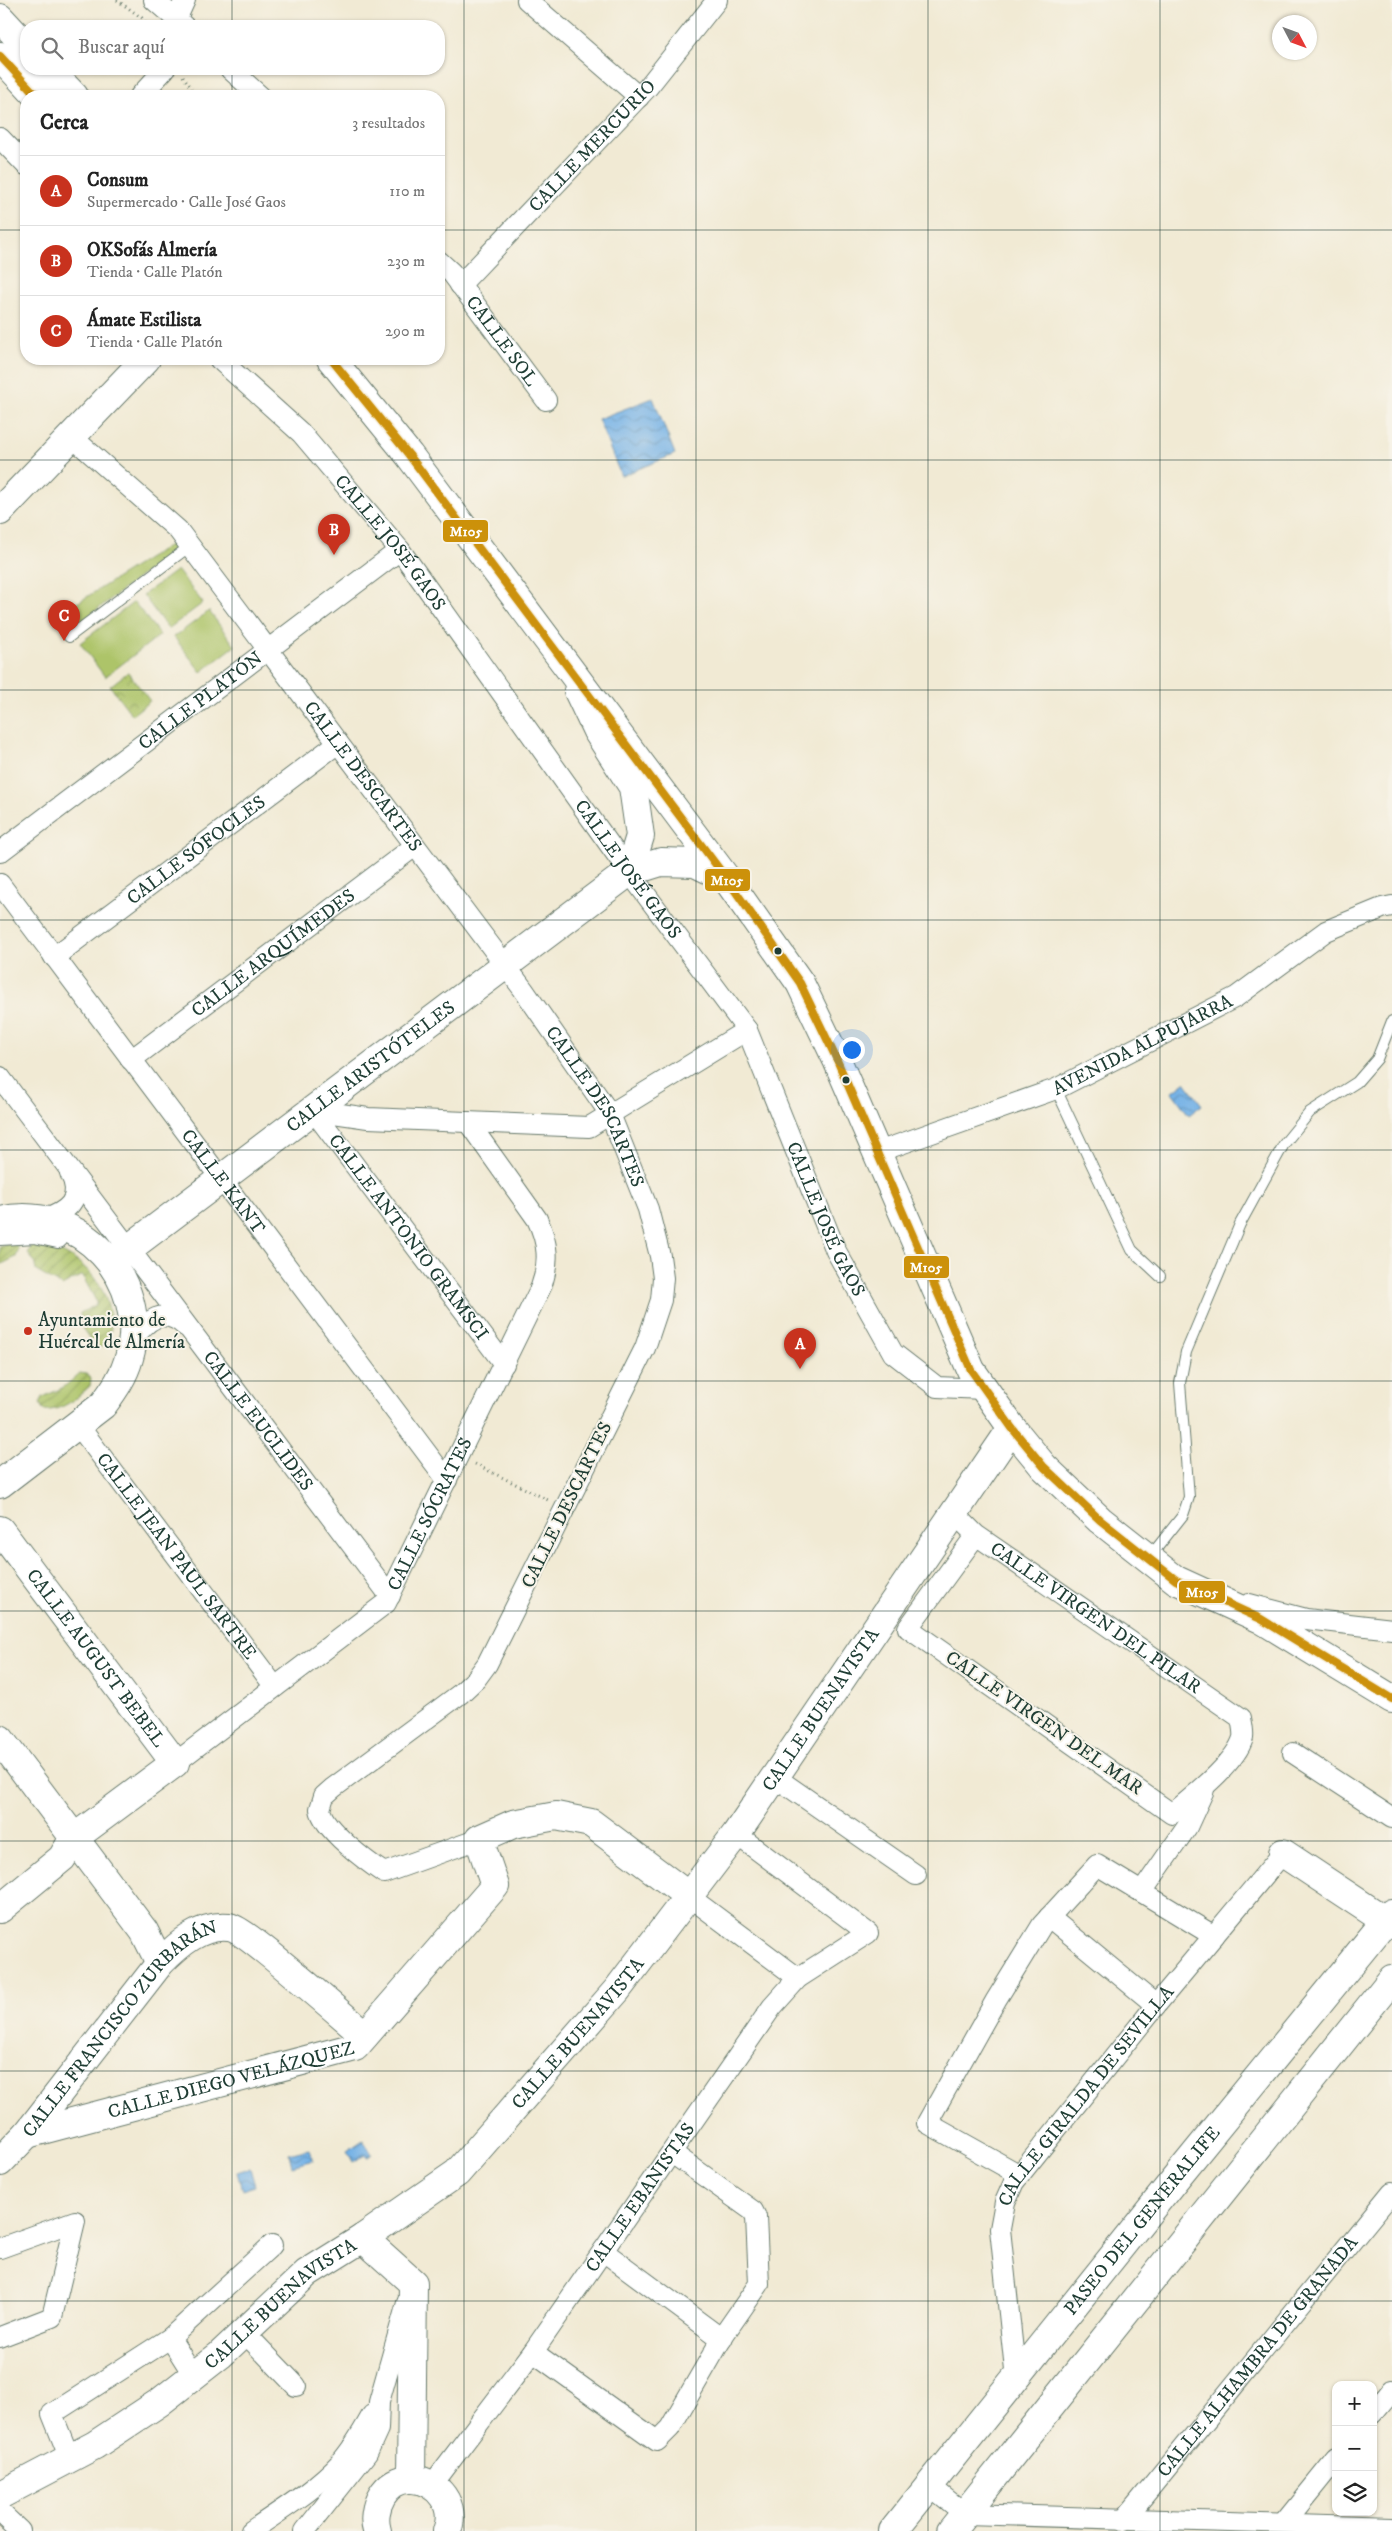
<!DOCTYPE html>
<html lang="es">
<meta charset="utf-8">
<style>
:root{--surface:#fff;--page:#f6f6f6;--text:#222;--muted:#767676;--line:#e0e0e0;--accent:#c8321e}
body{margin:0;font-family:"IM FELL DW Pica",serif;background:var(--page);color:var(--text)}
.controls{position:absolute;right:15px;bottom:15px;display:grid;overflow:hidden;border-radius:10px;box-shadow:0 1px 4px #0004}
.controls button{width:45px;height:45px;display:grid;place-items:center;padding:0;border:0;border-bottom:1px solid var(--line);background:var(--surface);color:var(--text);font:25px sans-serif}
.compass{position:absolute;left:1272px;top:15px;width:45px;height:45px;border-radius:50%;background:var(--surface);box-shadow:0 1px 4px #0004;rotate:131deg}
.you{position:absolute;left:851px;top:1049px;width:18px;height:18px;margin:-12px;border:4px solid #fff;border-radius:50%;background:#1a73e8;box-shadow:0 0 0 8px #1a73e833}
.badge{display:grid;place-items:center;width:32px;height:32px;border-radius:50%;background:var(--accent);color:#fff;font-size:16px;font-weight:700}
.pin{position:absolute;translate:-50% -41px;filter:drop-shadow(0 1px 2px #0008)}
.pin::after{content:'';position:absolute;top:26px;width:18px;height:15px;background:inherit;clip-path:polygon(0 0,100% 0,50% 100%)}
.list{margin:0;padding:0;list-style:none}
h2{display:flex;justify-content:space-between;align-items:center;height:65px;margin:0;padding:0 20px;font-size:21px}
h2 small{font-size:16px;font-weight:400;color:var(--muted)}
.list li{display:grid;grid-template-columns:32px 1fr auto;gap:15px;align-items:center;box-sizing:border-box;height:70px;padding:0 20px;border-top:1px solid var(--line)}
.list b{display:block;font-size:19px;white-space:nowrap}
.list p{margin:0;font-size:16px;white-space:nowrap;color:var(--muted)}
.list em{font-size:16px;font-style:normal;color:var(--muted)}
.icon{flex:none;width:28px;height:28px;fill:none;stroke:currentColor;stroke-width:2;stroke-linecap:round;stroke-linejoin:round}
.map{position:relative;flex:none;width:1392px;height:2531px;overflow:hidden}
.search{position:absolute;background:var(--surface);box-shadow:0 1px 4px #0004;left:20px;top:20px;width:425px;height:55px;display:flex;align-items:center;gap:12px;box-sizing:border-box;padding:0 18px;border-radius:20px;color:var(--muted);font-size:19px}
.panel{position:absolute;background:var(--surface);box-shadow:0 1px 4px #0004;left:20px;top:90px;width:425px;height:275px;border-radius:20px}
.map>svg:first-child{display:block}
</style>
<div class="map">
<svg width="1392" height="2531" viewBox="0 0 1392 2531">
<defs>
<pattern id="park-crowns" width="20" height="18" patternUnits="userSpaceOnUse" patternTransform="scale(1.25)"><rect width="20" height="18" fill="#adc469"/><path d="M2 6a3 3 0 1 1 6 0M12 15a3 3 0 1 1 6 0" fill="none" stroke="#8ca057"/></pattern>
<pattern id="garden-furrows" width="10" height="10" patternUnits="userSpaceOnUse" patternTransform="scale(1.25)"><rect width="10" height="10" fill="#adc469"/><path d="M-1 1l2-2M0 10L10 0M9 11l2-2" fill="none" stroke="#8ca057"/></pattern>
<pattern id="water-waves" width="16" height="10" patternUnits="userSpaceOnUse" patternTransform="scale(1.25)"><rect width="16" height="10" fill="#73b1e6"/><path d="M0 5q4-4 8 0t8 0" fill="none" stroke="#5e91bb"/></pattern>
</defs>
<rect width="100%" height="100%" fill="#f7f3e8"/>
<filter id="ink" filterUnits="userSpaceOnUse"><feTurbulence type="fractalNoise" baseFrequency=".02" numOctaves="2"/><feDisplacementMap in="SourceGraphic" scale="10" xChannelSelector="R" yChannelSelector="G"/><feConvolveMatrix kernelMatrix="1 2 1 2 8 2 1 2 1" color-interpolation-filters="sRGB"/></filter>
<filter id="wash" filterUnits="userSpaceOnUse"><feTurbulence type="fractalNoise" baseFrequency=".0096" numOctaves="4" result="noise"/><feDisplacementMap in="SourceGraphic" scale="20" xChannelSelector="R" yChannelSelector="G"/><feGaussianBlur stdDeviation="1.12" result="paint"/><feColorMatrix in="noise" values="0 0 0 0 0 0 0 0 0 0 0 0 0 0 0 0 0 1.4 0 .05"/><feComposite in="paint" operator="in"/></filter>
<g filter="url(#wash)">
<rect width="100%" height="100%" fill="#f1ead4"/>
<g fill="#adc469" stroke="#66804e">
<path d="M171,544L175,550L82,621L62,620L58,615Z"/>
<path d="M177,570L203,603L168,629L143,595Z"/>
<path d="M134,602L160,635L105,677L80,643Z"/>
<path d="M209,611L235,646L201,672L174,637Z"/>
</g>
<path fill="url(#park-crowns)" stroke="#66804e" d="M128,672L150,701L132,715L110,686Z"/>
<g fill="url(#garden-furrows)" stroke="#66804e">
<path d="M15,1243L19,1249L16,1257L0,1265V1246Z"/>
<path d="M32,1243C71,1249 104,1275 110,1315C112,1325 111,1336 107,1345L96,1348L82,1328L80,1313L96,1305V1301L82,1275L62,1286L36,1271L34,1261L28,1254Z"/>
<path d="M80,1373L86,1374L91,1378L90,1386C78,1397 62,1412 43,1410L40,1403L43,1397L64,1387Z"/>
</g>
<g fill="url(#water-waves)" stroke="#49778d">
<path d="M653,398L675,454L621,476L598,419Z"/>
<path d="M1185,1082L1202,1105L1189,1115L1172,1092Z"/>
<path d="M363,2140L372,2154L367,2158L365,2155L353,2162L347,2151Z"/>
<path d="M309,2149L313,2160L292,2166L289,2154Z"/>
<path d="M250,2168L255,2186L242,2190L237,2172Z"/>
</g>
</g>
<g filter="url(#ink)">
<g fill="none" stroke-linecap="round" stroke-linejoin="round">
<g stroke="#687a6c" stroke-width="12">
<g id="lane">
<path d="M69,637L190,546"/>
<path d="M1056,1089L1132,1250L1160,1276"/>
<path d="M1149,1558L1183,1515L1189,1497L1180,1383L1186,1352L1240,1224L1284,1144L1310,1112L1357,1082L1377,1059L1392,1021"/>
</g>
</g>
<g stroke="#687a6c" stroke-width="22">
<g id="street">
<path d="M154,0L184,26"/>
<path d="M527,0L639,97"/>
<path d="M176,26V20L185,0"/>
<path d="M230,69L260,96"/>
<path d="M140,96L165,69"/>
<path d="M0,138L26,165"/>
<path id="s1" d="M439,261L451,272L546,400"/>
<path id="s2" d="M460,285L648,87L717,0"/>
<path id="s3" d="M219,359L301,433L400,550L629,872L747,1030L836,1251L893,1353L937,1387L984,1389"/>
<path id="s4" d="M72,437L178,530L523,989L610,1114L648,1209L660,1256L663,1278L661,1300L645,1348L487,1664L476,1679L460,1694L333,1788L324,1796L320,1809C323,1829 367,1862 384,1873L479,1839"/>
<path id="s5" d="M0,852L400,550"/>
<path id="s6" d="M0,884L447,1480"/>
<path id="s7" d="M54,957L338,743"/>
<path id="s8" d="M131,1060L415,846"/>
<path id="s9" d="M0,1077L390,1596"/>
<path d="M313,1110L368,1118L589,1127L747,1030"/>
<path id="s10" d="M313,1110L504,1364"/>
<path id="s11" d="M875,1153L1056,1089L1236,997L1326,931L1382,908L1392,906"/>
<path d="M43,1220C67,1212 84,1200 70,1173"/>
<path d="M0,1235L35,1233L58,1238"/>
<path d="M133,1339C147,1320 163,1306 185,1326"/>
<path id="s12" d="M78,1425L275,1687"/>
<path id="s13" d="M953,1512L976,1535L1241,1718C1242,1724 1244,1732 1243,1738C1236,1763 1192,1797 1172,1814L908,1628L976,1535"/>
<path d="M1249,1604L1306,1619L1392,1629"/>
<path d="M1293,1753L1392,1818"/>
<path id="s14" d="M175,1763L386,1603L541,1287C550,1262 548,1242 537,1219L468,1122"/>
<path d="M775,1777L916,1875"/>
<path d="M1142,1892L1187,1827L1204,1790"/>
<path d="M687,1895L798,1978"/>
<path d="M1049,1917L1156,2005"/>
<path d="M1020,2175L927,2123L996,2000L1042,1925L1097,1865L1214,1936"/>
<path d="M0,2248L75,2221L52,2317L0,2337"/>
<path d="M603,2251L722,2339"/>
<path d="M243,2331L296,2386"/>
<path d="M170,2338L194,2376"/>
<path d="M533,2352L657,2441L670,2428L725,2333L759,2284L756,2217L753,2211L672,2153"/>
<path id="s15" d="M1016,2379L1000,2229L1005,2202L1014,2182L1156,2005L1283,1853"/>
<path d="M1373,2413L1392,2390"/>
<path d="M70,2459L52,2414L170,2338L272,2245"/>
<path id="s16" d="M432,2485L533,2352L772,2007L798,1978L868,1933L736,1834"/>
<path d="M929,2485L965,2514L1392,2527"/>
<path d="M0,2512L20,2531"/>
<path id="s17" d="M1124,2520L1392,2192"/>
<path d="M1285,2522L1336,2459"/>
<path d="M251,2531C281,2510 315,2490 340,2463C353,2449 363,2431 372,2415"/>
<path d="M305,2531L367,2453L378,2429L379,2402L407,2303"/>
</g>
</g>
<g stroke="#687a6c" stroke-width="30">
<g id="secondary">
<path d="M0,511L146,359"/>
<path d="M578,691L597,731L633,787L640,836L629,872"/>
<path d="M0,1221C79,1202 152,1281 129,1358C124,1376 114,1390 103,1405L0,1484"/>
<path id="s18" d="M111,1262L629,872L661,862L695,863L726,878"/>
<path id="s19" d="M0,1530L175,1763L74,1838L62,1858L0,1909"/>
<path d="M0,1739L144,1931L160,1963"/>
<path d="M1283,1853L1392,1925"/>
<path id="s20" d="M27,2134L355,2047L495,1886L479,1839L513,1824L556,1816L591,1823L687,1895"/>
<path id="s21" d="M0,2162L27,2134L160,1963C179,1944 201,1924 229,1927C245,1929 346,2019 365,2035"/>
<path d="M363,2238L413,2283L411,2479"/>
<path id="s22" d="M0,2495L95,2445L160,2402L220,2355L307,2273L363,2238L457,2173L617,1990L736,1834L1012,1428"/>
<path d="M377,2531C370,2509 385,2477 412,2479C438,2481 457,2506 447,2531"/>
<path id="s23" d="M893,2531L1175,2179L1392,1913"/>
<path d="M951,2531L1392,1979"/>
</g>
</g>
<g stroke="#687a6c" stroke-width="30">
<g id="highway">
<path d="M0,18L26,46"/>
<path d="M0,56L37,96"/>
<path d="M48,69L74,96"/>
<path d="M331,359L409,455L726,878L800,983L837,1060L971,1370L1012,1428L1044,1467L1100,1520L1176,1580L1261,1619L1392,1699"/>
</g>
</g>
<g stroke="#687a6c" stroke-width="3" stroke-dasharray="1 4" stroke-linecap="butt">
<path d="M117,0L142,18L148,26"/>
<path d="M183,76L196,96"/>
<path d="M475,1464L548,1500"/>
</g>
<use href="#lane" stroke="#fff" stroke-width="10"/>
<use href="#street" stroke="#fff" stroke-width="20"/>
<use href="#secondary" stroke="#fff" stroke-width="28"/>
<use href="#highway" stroke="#fff" stroke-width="28"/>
<g stroke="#f7f3e8" stroke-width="11">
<g id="bus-1">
<path d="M0,56L37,96"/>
<path d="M331,359L409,455L726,878L800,983L837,1060L971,1370L1012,1428L1044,1467L1100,1520L1176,1580L1261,1619L1392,1699"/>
</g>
</g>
<use href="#bus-1" stroke="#cc910a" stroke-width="8"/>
</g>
</g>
<path fill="none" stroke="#1f3d34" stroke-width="1" stroke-opacity="0.55" d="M232,0V26M464,0V2531M696,0V2531M928,0V2531M1160,0V2531M232,69V96M0,230H26M439,230H1392M232,359V2531M0,460H1392M0,690H1392M0,920H1392M0,1150H1392M0,1381H1392M0,1611H1392M0,1841H1392M0,2071H1392M0,2301H1392"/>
<g fill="#1f3d34" stroke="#f7f3e8" stroke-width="2">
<circle cx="778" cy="951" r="4.5"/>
<circle cx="846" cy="1080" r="4.5"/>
</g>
<circle fill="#c8321e" stroke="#f7f3e8" stroke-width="2" cx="28" cy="1331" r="5"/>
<g text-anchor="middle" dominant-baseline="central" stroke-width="4" stroke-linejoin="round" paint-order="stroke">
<g font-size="19" fill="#1f3d34" stroke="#f7f3e8">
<text stroke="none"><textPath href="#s2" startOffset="192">CALLE MERCURIO</textPath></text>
<text stroke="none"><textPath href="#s1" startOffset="102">CALLE SOL</textPath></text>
<text stroke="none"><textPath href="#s3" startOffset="252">CALLE JOSÉ GAOS</textPath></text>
<text stroke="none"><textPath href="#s5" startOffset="251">CALLE PLATÓN</textPath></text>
<text stroke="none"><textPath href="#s4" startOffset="449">CALLE DESCARTES</textPath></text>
<text stroke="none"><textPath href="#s7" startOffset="178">CALLE SÓFOCLES</textPath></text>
<text stroke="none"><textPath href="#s3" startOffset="656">CALLE JOSÉ GAOS</textPath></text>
<text stroke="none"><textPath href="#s8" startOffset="178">CALLE ARQUÍMEDES</textPath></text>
<text stroke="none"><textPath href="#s11" startOffset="289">AVENIDA ALPUJARRA</textPath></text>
<text stroke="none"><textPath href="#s18" startOffset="325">CALLE ARISTÓTELES</textPath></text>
<text stroke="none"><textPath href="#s4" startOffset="854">CALLE DESCARTES</textPath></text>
<text stroke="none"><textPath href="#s6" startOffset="372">CALLE KANT</textPath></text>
<text stroke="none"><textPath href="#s3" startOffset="1061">CALLE JOSÉ GAOS</textPath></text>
<text stroke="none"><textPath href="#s10" startOffset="159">CALLE ANTONIO GRAMSCI</textPath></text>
<text stroke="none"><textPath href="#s9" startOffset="430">CALLE EUCLIDES</textPath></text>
<text transform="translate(567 1505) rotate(-64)">CALLE DESCARTES</text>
<text stroke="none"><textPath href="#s14" startOffset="364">CALLE SÓCRATES</textPath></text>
<text stroke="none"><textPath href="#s12" startOffset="164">CALLE JEAN PAUL SARTRE</textPath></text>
<text stroke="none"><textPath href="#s13" startOffset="178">CALLE VIRGEN DEL PILAR</textPath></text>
<text stroke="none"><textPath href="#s19" startOffset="160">CALLE AUGUST BEBEL</textPath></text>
<text stroke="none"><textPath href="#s22" startOffset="1151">CALLE BUENAVISTA</textPath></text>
<text transform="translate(1044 1723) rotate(35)">CALLE VIRGEN DEL MAR</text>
<text stroke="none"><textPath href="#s22" startOffset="746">CALLE BUENAVISTA</textPath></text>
<text stroke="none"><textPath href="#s21" startOffset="181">CALLE FRANCISCO ZURBARÁN</textPath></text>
<text stroke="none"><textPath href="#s20" startOffset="211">CALLE DIEGO VELÁZQUEZ</textPath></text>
<text stroke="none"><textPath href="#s15" startOffset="312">CALLE GIRALDA DE SEVILLA</textPath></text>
<text stroke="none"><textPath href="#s16" startOffset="355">CALLE EBANISTAS</textPath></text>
<text stroke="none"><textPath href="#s23" startOffset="398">PASEO DEL GENERALIFE</textPath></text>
<text stroke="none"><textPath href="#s22" startOffset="341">CALLE BUENAVISTA</textPath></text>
<text stroke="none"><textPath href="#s17" startOffset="211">CALLE ALHAMBRA DE GRANADA</textPath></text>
</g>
<g font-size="19" fill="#1f3d34" stroke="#f7f3e8" text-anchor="start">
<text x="38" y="1320">Ayuntamiento de<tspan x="38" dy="22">Huércal de Almería</tspan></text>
</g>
</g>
<g stroke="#f7f3e8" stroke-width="2">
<rect x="442" y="519" width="47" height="24" rx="5" fill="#cc910a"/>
<rect x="704" y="868" width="47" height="24" rx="5" fill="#cc910a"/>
<rect x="903" y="1255" width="47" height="24" rx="5" fill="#cc910a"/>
<rect x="1178" y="1580" width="48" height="24" rx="5" fill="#cc910a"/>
</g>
<g font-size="14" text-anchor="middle" font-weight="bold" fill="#fff">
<text x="466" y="536">M105</text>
<text x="727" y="885">M105</text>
<text x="926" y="1272">M105</text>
<text x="1202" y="1597">M105</text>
</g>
</svg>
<div class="controls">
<button>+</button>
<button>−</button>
<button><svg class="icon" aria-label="layers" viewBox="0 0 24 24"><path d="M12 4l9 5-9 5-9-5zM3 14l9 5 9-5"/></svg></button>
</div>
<svg class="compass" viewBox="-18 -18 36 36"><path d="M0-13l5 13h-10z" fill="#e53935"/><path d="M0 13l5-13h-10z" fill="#767676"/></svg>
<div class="you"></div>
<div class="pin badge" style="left:800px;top:1369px">A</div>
<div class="pin badge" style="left:334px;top:555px">B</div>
<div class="pin badge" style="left:64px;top:641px">C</div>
<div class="search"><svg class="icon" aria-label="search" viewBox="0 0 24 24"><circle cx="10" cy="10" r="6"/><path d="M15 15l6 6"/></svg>Buscar aquí</div>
<section class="panel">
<h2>Cerca<small>3 resultados</small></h2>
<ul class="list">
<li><span class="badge">A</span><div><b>Consum</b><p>Supermercado · Calle José Gaos</p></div><em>110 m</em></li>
<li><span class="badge">B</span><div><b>OKSofás Almería</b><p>Tienda · Calle Platón</p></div><em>230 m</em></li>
<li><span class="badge">C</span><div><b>Ámate Estilista</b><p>Tienda · Calle Platón</p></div><em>290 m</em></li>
</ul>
</section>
</div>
